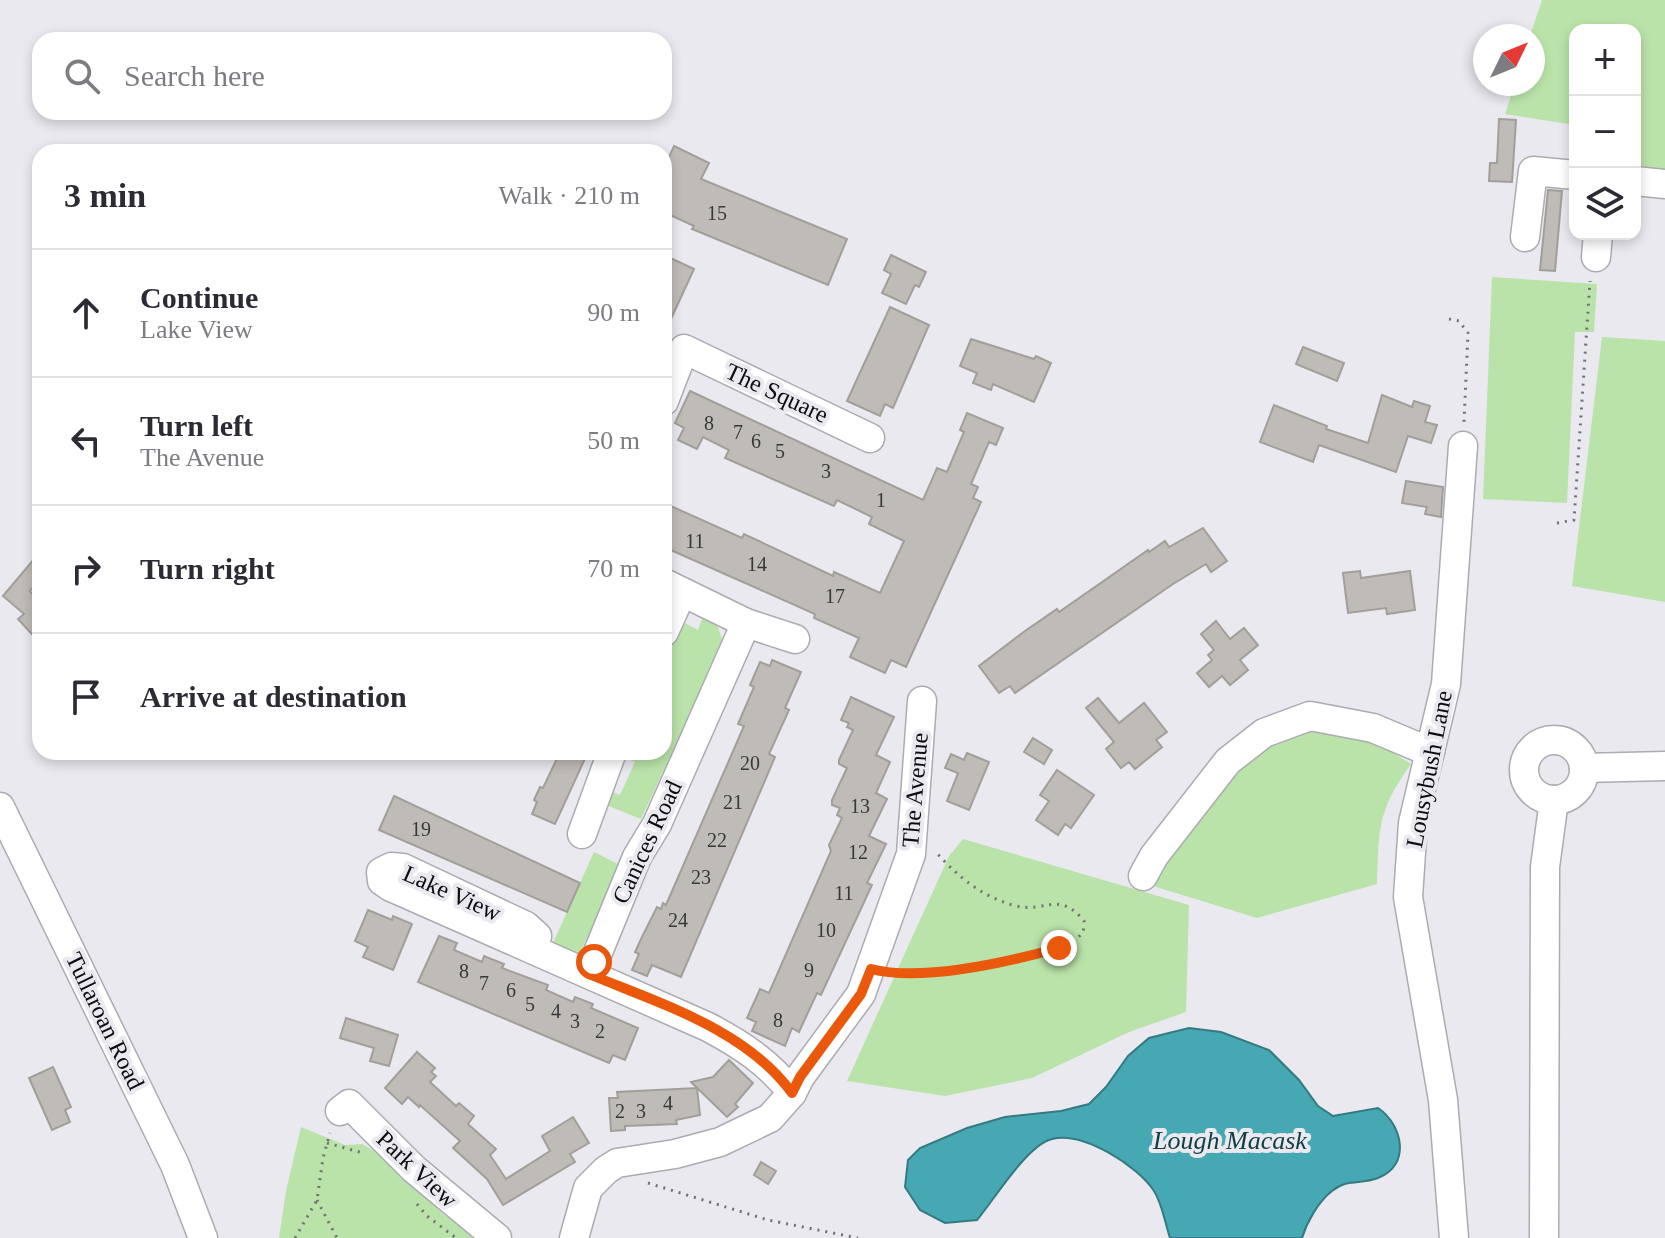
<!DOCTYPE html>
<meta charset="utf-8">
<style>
:root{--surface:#fff;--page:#f2f2f3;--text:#2b2b33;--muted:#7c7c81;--line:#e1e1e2}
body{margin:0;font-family:"Times New Roman",serif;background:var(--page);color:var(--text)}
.controls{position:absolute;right:24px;top:24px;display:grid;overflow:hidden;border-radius:16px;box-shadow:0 4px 12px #0003}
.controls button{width:72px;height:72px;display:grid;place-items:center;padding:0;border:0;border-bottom:2px solid var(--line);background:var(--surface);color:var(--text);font:40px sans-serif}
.compass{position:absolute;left:1473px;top:24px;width:72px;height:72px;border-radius:50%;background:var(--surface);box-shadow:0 4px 12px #0003;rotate:47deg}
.stop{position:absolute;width:24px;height:24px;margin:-18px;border:6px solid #ea580c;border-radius:50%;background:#fff}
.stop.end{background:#ea580c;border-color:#fff;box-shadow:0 2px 8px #0008}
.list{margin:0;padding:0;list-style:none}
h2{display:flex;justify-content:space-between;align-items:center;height:104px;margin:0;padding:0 32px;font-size:34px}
h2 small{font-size:26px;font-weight:400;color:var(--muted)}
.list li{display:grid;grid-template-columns:52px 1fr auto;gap:24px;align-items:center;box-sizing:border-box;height:128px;padding:0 32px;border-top:2px solid var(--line)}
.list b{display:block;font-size:30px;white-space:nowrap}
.list p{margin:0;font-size:26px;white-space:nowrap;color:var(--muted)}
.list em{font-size:26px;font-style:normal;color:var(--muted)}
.icon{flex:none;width:44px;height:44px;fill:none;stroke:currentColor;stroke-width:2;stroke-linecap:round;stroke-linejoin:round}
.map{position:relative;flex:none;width:1665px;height:1238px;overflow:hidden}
.search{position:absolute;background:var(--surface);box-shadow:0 4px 12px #0003;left:32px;top:32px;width:640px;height:88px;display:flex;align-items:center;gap:20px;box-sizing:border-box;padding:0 28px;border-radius:24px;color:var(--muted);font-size:30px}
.panel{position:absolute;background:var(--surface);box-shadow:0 4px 12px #0003;left:32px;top:144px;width:640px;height:616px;border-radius:24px}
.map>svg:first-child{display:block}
</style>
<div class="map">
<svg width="1665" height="1238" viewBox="0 0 1665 1238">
<rect width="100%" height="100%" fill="#e9e9ef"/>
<g fill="#bae3a9">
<path d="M1542,0H1665V174L1635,171V30H1575V125L1505,114L1515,84H1533V36H1530Z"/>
<path d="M1492,277L1597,284L1594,332H1575L1567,503L1483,499Z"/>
<path d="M1602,337L1665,341V602L1572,586Z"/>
<path d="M702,619L717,625L723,642L641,819L606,805L612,792L620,795L635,762L622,756L624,752H664V666L681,621L698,630Z"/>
<path d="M1297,731L1344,734L1379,744L1411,764C1377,811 1379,829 1377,884L1257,918L1153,886C1179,845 1227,769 1267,743C1276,737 1287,735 1297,731Z"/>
<path d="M963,839L1189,905L1186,1012L1129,1032L1032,1078L945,1096L847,1081L949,856Z"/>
<path d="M594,852L622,866L577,958L564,953L553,943Z"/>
<path d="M301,1127L345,1145L362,1144L376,1152L391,1162L444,1215L483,1238H279L286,1191Z"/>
</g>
<path fill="#46a8b2" stroke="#357a81" stroke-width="2" d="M1189,1028L1221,1032L1269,1050L1299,1080L1318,1106L1333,1116L1378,1108C1402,1124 1412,1165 1378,1178C1360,1185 1348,1178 1332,1191C1318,1202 1307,1222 1302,1238H1170C1165,1223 1162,1203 1154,1191C1138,1166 1083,1131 1052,1139C1027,1145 994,1200 977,1220L945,1223L920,1210L905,1187L908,1160L920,1148L967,1128L1005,1117L1061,1111L1089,1104L1106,1087L1128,1056L1149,1038Z"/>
<g fill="#bfbbb6" stroke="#a29e99" stroke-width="2">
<path d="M1499,119L1516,120L1512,182L1489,181L1490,163H1497Z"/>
<path d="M674,146L709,163L701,179L847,239L828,285L692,229L694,226L664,212V168Z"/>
<path d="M1548,190L1562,191L1555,271L1540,270Z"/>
<path d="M664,255L694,269L664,334Z"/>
<path d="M891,255L926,272L919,287L915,285L906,304L882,293L891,274L884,270Z"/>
<path d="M890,307L929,325L893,408L885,404L880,416L847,401Z"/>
<path d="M971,339L1034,359L1036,356L1051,363L1034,402L993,384L991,390L973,383L977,373L960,366Z"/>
<path d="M1303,347L1344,363L1337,381L1296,364Z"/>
<path d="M690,391L923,500L937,468L947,472L964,432L960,430L967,413L1003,428L996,445L989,442L971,484L978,487L973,498L981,502L906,667L891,660L885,673L850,657L859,638L814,618L815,614L664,547V503L742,538L744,534L833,576L834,572L880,593L904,541L869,524L872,517L837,500L834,506L725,458L729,450L703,437L697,449L678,440L684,428L675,423Z"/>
<path d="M1382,395L1412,407L1414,401L1430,406L1425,422L1437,425L1431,443L1408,436L1396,472L1319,445L1313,462L1260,442L1274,405L1327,426L1326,429L1368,443Z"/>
<path d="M1406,481L1443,487L1441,517L1425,514L1427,507L1402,503Z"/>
<path d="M1203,528L1227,561L1211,572L1206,564L1173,584L1015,693L1010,686L999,693L979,666L1025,631L1057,609L1059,612L1148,550L1149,552L1165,541L1169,547Z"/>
<path d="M40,552V578L30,591L38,601L40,599V643L18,619L24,614L3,596Z"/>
<path d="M1360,571L1361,578L1410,571L1415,610L1387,614L1386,608L1348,613L1343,573Z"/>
<path d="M1216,621L1230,639L1244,628L1258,645L1240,660L1248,670L1230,685L1222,676L1209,687L1197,673L1212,660L1208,655L1214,650L1201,634Z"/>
<path d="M772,660L801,672L785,708L789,710L769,754L775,757L681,977L652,965L647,976L632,970L639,954L635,952L642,937L657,907L661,909L663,903L666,905L744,726L738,724L754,687L750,685L760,662L770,666Z"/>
<path d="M851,697L894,717L876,755L890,762L876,793L887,799L869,836L886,844L867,883L872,885L821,995L817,993L799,1032L792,1028L785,1046L752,1031L756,1022L747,1018L760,989L769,993L831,851L829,845L842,818L837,815L840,808L832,805V800L847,768L839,764V760L853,730L847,727L849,723L841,720Z"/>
<path d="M1098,698L1119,723L1144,703L1167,732L1156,740L1162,747L1135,769L1129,762L1121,768L1106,749L1114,742L1086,708Z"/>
<path d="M1033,738L1052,750L1044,764L1024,752Z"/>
<path d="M560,752H588L555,824L532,814L537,802L534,800L540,787L543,788Z"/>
<path d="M967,753L989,762L969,810L947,801L958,773L945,768L951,754L964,760Z"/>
<path d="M1057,770L1094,795L1071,828L1065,824L1058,835L1036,820L1049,801L1040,795Z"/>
<path d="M394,796L580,883L567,912L379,830Z"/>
<path d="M368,910L392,920L393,916L412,924L393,970L363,957L368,947L355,941Z"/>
<path d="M439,936L457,943L454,950L482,962L484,956L504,964L502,968L548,985L546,990L573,1002L575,997L593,1004L591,1008L638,1028L625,1060L613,1055L609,1063L418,982Z"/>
<path d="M346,1018L398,1035L389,1066L370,1061L374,1048L340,1038Z"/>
<path d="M417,1052L435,1068L431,1072L436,1076L430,1082L456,1106L459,1103L474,1116L468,1124L496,1149L490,1155L506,1179L550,1151L542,1136L573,1117L589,1143L570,1154L575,1162L503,1205L487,1179L453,1148L460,1141L420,1105L419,1107L408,1097L402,1104L385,1088Z"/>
<path d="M729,1060L753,1083L735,1104L738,1107L727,1117L691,1082L713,1077Z"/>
<path d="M53,1067L71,1107L65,1110L70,1122L52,1130L29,1078Z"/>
<path d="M697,1088L700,1115L676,1120L677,1124L625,1126V1130L611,1131L609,1098H618L617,1092Z"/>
<path d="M761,1162L776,1171L768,1184L754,1175Z"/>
</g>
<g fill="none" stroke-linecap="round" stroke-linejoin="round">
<g stroke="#ababb1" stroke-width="31">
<g id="minor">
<path d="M1635,181L1665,184"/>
<path d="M1525,237L1533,171L1575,175"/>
<path d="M1596,257L1598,234"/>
<path d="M664,401L684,349L870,438"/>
<path d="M664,583L746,623L795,639"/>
<path d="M664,632L682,592"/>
<circle cx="1554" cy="770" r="30"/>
<path d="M1584,768L1665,766"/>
<path d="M0,807L175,1165L203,1238"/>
<path d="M582,834L612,752"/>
<path d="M1143,876L1154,856L1228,761L1264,733L1310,716L1373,728L1430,752"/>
<path d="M534,948L537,936L526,926L403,868L391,867L381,872L382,881L391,887L708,1027C740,1044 770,1063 792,1093"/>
<path d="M589,974L637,857L657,824L746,623"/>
<path d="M340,1111L349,1104L414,1169L497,1238"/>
<path d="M574,1238L588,1188L606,1170L617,1163L675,1154L720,1142L770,1118L792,1093L800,1077L861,994L911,854L922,701"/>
<path d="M1454,1238L1443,1100L1408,897L1413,823L1446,684L1463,446"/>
<path d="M1544,1238L1545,867L1554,800"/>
</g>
</g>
<g stroke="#717175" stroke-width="3" stroke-dasharray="2 6" stroke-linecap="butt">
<path d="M1449,319L1459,321L1468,333L1464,422"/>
<path d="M1557,523L1574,520L1590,281"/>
<path d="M892,973C924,975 1066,959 1082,933C1084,930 1084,925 1084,921C1059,890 1045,913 1016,906C982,897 958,877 935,851"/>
<path d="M327,1143L363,1153"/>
<path d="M648,1183L768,1220L858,1238"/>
<path d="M317,1200L337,1238"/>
<path d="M417,1204L427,1216L456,1238"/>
<path d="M295,1238L317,1200L323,1158L330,1133"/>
</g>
<use href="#minor" stroke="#fff" stroke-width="28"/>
</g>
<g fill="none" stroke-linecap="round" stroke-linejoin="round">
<path stroke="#ea580c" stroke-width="10" d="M594,962L589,974C658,1003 746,1029 792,1093L800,1077L861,994L871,969C922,982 1008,962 1059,948"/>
</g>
<g text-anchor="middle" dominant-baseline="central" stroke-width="8" stroke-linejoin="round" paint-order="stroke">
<g font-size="20" fill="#393839">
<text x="717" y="213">15</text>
<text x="709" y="423">8</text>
<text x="738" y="432">7</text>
<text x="756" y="441">6</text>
<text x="780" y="451">5</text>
<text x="826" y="471">3</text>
<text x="881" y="500">1</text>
<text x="695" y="541">11</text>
<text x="757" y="564">14</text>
<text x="835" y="596">17</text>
<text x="750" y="763">20</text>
<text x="733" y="802">21</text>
<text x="860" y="806">13</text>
<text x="421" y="829">19</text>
<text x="717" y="840">22</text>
<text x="858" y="852">12</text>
<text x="701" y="877">23</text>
<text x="844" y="893">11</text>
<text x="678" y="920">24</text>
<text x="826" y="930">10</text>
<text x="809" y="970">9</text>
<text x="464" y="971">8</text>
<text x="484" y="983">7</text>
<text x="511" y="990">6</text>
<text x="530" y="1004">5</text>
<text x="556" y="1011">4</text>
<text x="778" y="1020">8</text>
<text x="575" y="1021">3</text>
<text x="600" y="1031">2</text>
<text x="668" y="1103">4</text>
<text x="620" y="1111">2</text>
<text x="641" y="1111">3</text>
</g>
<g font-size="24" fill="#0c0d0f" stroke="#e9e9ef">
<text transform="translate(777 393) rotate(25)">The Square</text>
<text transform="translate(1429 769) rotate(-79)">Lousybush Lane</text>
<text transform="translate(915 790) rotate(-85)">The Avenue</text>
<text transform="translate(647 842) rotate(-65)">Canices Road</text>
<text transform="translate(452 893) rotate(24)">Lake View</text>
<text transform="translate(105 1021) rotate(64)">Tullaroan Road</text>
<text transform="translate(417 1169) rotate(43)">Park View</text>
</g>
<g font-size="26" font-style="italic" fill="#113e43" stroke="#e9e9ef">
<text x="1230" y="1140">Lough Macask</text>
</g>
</g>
</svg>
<div class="controls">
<button>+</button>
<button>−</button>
<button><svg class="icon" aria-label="layers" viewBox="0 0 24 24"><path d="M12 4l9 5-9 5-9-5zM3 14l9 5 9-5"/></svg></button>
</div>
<svg class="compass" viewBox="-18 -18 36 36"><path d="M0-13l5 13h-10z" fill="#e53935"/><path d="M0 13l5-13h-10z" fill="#7c7c81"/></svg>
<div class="stop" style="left:594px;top:962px"></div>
<div class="stop end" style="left:1059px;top:948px"></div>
<div class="search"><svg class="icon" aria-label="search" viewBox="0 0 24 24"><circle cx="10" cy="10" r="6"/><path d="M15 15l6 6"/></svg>Search here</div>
<section class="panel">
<h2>3 min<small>Walk · 210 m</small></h2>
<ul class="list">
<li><svg class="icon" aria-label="ahead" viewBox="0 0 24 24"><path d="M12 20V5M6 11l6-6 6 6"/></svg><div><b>Continue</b><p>Lake View</p></div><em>90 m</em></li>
<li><svg class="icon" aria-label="left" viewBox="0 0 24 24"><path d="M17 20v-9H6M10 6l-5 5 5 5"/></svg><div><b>Turn left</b><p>The Avenue</p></div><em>50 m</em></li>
<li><svg class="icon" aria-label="right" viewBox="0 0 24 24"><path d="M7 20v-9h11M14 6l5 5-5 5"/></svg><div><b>Turn right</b></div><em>70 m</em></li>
<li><svg class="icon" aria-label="arrive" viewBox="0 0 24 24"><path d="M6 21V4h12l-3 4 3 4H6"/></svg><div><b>Arrive at destination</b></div></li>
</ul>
</section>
</div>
